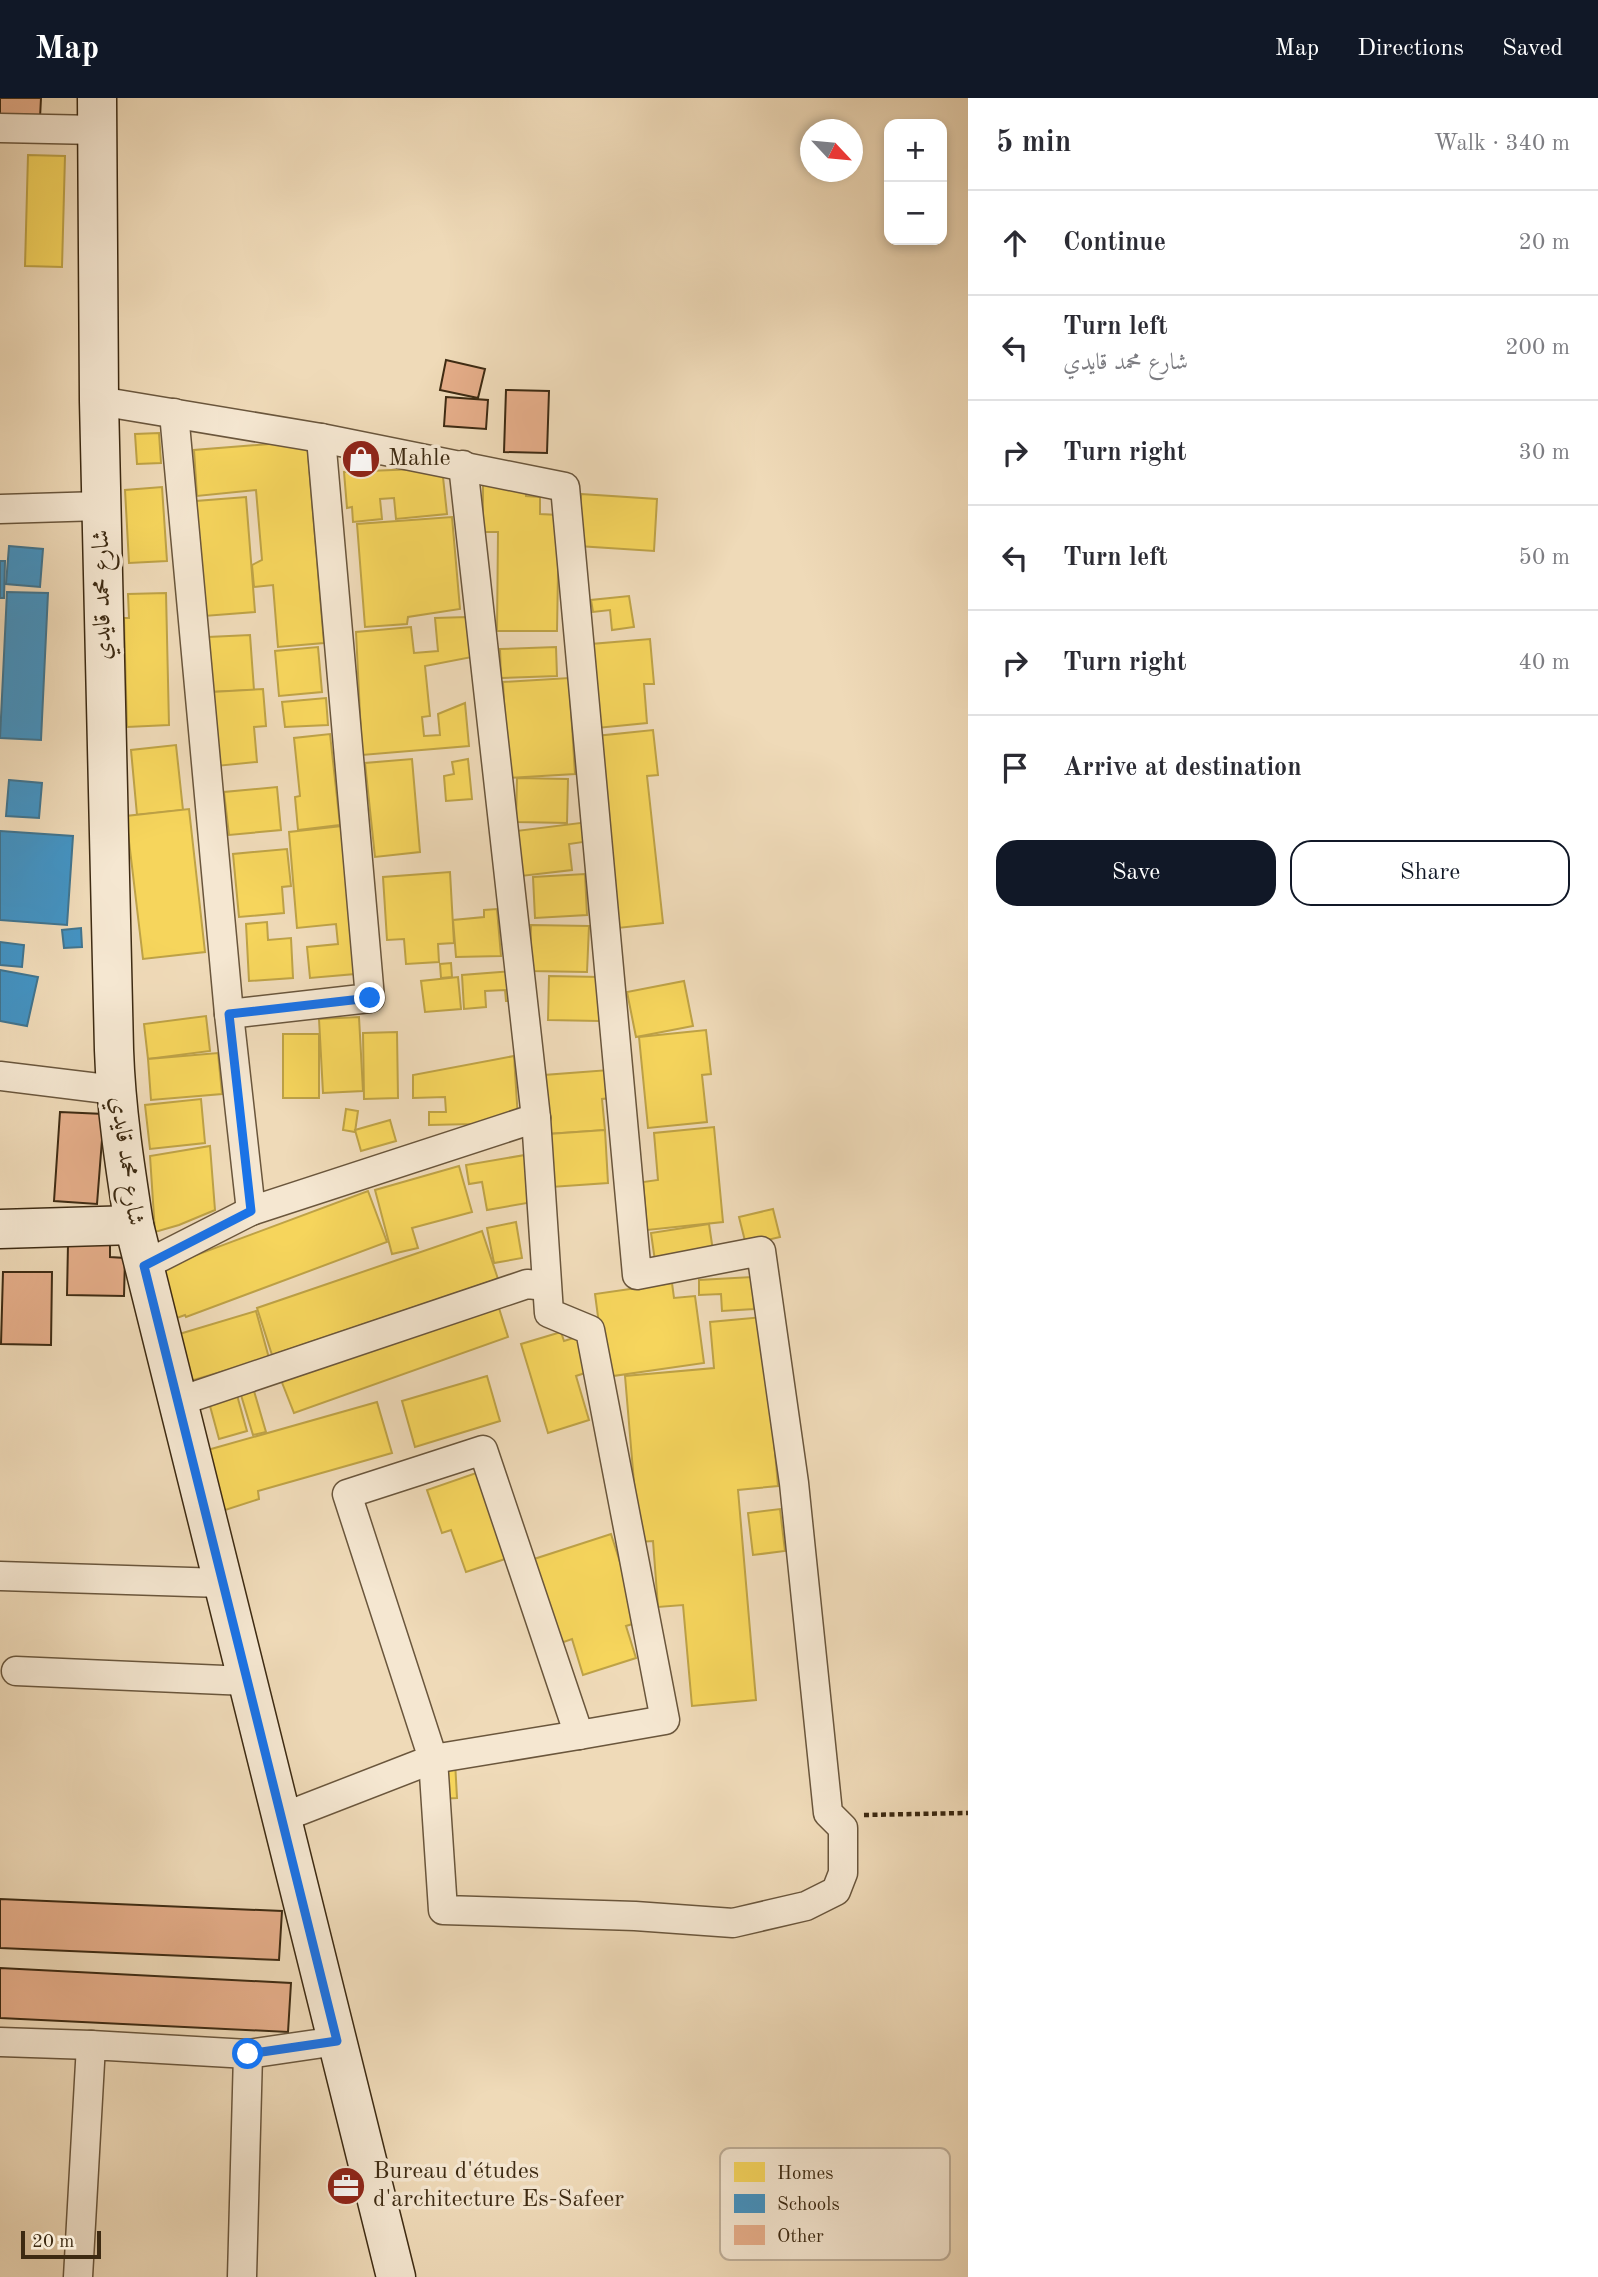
<!DOCTYPE html>
<meta charset="utf-8">
<style>
:root{--surface:#fff;--page:#f7f7f7;--text:#2b2b33;--muted:#7c7c81;--line:#e1e1e2;--accent:#111827}
body{margin:0;font-family:"Old Standard TT",Amiri,serif;background:var(--page);color:var(--text)}
.controls{position:absolute;right:21px;top:21px;display:grid;overflow:hidden;border-radius:14px;box-shadow:0 4px 10px #0003}
.controls button{width:63px;height:63px;display:grid;place-items:center;padding:0;border:0;border-bottom:2px solid var(--line);background:var(--surface);color:var(--text);font:35px sans-serif}
.compass{position:absolute;left:800px;top:21px;width:63px;height:63px;border-radius:50%;background:var(--surface);box-shadow:0 4px 10px #0003;rotate:116deg}
.scale{position:absolute;left:21px;bottom:18px;width:80px;box-sizing:border-box;padding-left:7px;border:4px solid #3d2a12;border-top:0;font-size:19px;line-height:24px;white-space:nowrap;color:#3d2a12;-webkit-text-stroke:5px #f5e7d1;paint-order:stroke}
.stop{position:absolute;width:21px;height:21px;margin:-16px;border:5px solid #1a73e8;border-radius:50%;background:#fff}
.stop.end{background:#1a73e8;border-color:#fff;box-shadow:0 2px 7px #0008}
.list{margin:0;padding:0;list-style:none}
h2{display:flex;justify-content:space-between;align-items:center;height:91px;margin:0;padding:0 28px;font-size:30px}
h2 small{font-size:23px;font-weight:400;color:var(--muted)}
.list li{display:grid;grid-template-columns:46px 1fr auto;gap:21px;align-items:center;box-sizing:border-box;height:105px;padding:0 28px;border-top:2px solid var(--line)}
.list b{display:block;font-size:26px;white-space:nowrap}
.list p{margin:0;font-size:23px;white-space:nowrap;color:var(--muted)}
.list em{font-size:23px;font-style:normal;color:var(--muted)}
.actions{display:flex;gap:14px;padding:21px 28px}
.actions a{flex:1;padding:16px 0;border:2px solid var(--accent);border-radius:21px;text-align:center;font-size:24px;color:var(--accent)}
.actions .main{background:var(--accent);color:#fff}
.icon{flex:none;width:38px;height:38px;fill:none;stroke:currentColor;stroke-width:2;stroke-linecap:round;stroke-linejoin:round}
.map{position:relative;flex:none;width:968px;height:2179px;overflow:hidden}
header{display:flex;align-items:center;gap:42px;box-sizing:border-box;height:98px;padding:0 35px;background:var(--accent);color:#fff}
header strong{font-size:33px}
nav{display:flex;gap:38px;margin-inline-start:auto;font-size:24px}
main{display:flex}
aside{flex:1;background:var(--surface)}
.map>svg:first-child{display:block}
</style>
<header>
<strong>Map</strong>
<nav><a>Map</a><a>Directions</a><a>Saved</a></nav>
</header>
<main>
<div class="map">
<svg width="968" height="2179" viewBox="0 0 968 2179">
<rect width="100%" height="100%" fill="#efdab8"/>
<filter id="stains"><feTurbulence type="fractalNoise" baseFrequency=".00286" numOctaves="4"/><feColorMatrix values="0 0 0 0 .2 0 0 0 0 .09 0 0 0 0 .02 0 0 0 .5 -.17"/></filter>
<radialGradient id="worn" r=".72"><stop offset=".6" stop-color="#630" stop-opacity="0"/><stop offset="1" stop-color="#630" stop-opacity=".3"/></radialGradient>
<g fill="#f6d55c" stroke="#bea246" stroke-width="2">
<path d="M28,57L65,58L62,169L25,168Z"/>
<path d="M159,335L161,365L137,366L135,336Z"/>
<path d="M307,343L324,545L278,549L273,487L254,489L252,467L262,462L256,392L197,398L194,352Z"/>
<path d="M442,370L447,416L396,421L394,400L380,401L382,421L353,424L352,409L347,410L344,374Z"/>
<path d="M483,384H526V398L540,399V416L559,417L557,533H497L498,434H483Z"/>
<path d="M162,389L167,463L129,465L125,392Z"/>
<path d="M581,396L657,401L654,453L578,448Z"/>
<path d="M246,399L255,514L204,518L196,403Z"/>
<path d="M452,419L460,511L408,519L407,526L365,529L357,426Z"/>
<path d="M166,495L169,627L127,629L124,520H129L128,496Z"/>
<path d="M629,498L634,529L612,532L610,512L593,514L591,502Z"/>
<path d="M467,519L472,559L425,568L430,618L422,619L424,638L440,637L438,616L465,605L469,648L362,657L356,534L411,529L414,555L438,553L435,520Z"/>
<path d="M250,537L254,592L211,594L208,539Z"/>
<path d="M650,541L654,586H644L647,625L597,630L591,546Z"/>
<path d="M318,549L322,594L279,598L275,553Z"/>
<path d="M556,549L557,578L501,580L500,551Z"/>
<path d="M569,580L575,676L508,680L503,584Z"/>
<path d="M263,591L266,628L254,629L257,664L216,668L211,594Z"/>
<path d="M326,600L328,627L285,629L282,604Z"/>
<path d="M653,632L658,677L647,678L663,825L618,830L596,638Z"/>
<path d="M330,636L340,727L298,732L295,699L300,698L294,640Z"/>
<path d="M176,647L183,712L137,717L131,652Z"/>
<path d="M412,661L420,754L375,759L365,665Z"/>
<path d="M468,661L472,701L446,703L444,678L454,676L452,664Z"/>
<path d="M517,680L568,681L567,725L516,724Z"/>
<path d="M277,689L281,732L229,737L224,694Z"/>
<path d="M189,711L205,854L143,861L126,718Z"/>
<path d="M588,724L590,743L569,746L572,772L521,778L516,733Z"/>
<path d="M342,728L355,876L310,880L307,849L338,846L336,826L297,830L289,734Z"/>
<path d="M287,751L291,788L282,789L284,815L239,819L233,756Z"/>
<path d="M450,774L454,845L438,846L439,864L406,866L404,841L387,842L383,779Z"/>
<path d="M585,776L587,817L535,820L533,779Z"/>
<path d="M497,811L501,858L456,859L453,822L484,819V812Z"/>
<path d="M267,824L268,842L291,840L293,880L249,883L246,826Z"/>
<path d="M531,827L589,828L587,874L530,873Z"/>
<path d="M451,865L452,879L441,880L440,866Z"/>
<path d="M514,873L516,903H506L505,892L485,893L486,909L464,911L462,877Z"/>
<path d="M549,878L600,879L599,923L548,922Z"/>
<path d="M458,879L461,911L425,914L421,883Z"/>
<path d="M684,883L693,928L636,939L627,894Z"/>
<path d="M206,918L210,953L148,961L144,926Z"/>
<path d="M359,919L363,993L323,995L319,921Z"/>
<path d="M706,932L711,976L702,977L707,1024L648,1030L639,939Z"/>
<path d="M397,934L398,1000L364,1001L363,935Z"/>
<rect x="283" y="936" width="36" height="64"/>
<path d="M218,955L222,996L151,1002L148,961Z"/>
<path d="M514,958L518,1021L474,1026L429,1027V1014H446L445,999L413,1000V977Z"/>
<path d="M609,972L611,1000L602,1001L605,1032L548,1036L544,977Z"/>
<path d="M201,1001L205,1045L150,1051L145,1007Z"/>
<path d="M346,1011L358,1013L355,1034L343,1032Z"/>
<path d="M390,1022L396,1043L361,1053L355,1032Z"/>
<path d="M714,1029L723,1124L647,1132L643,1084L658,1082L654,1035Z"/>
<path d="M605,1032L608,1085L551,1089L548,1036Z"/>
<path d="M210,1048L215,1112L179,1127L155,1134L150,1058Z"/>
<path d="M525,1057L533,1104L487,1112L482,1084L469,1086L466,1067Z"/>
<path d="M459,1068L472,1114L412,1130L418,1150L392,1156L375,1092Z"/>
<path d="M368,1093L387,1144L186,1219L185,1217L174,1221L156,1172Z"/>
<path d="M773,1111L780,1139L746,1147L739,1119Z"/>
<path d="M516,1124L522,1160L494,1165L487,1130Z"/>
<path d="M709,1126L713,1153L655,1163L651,1135Z"/>
<path d="M482,1133L498,1181L272,1257L257,1210Z"/>
<path d="M752,1179L754,1211L722,1213L721,1196L699,1197V1182Z"/>
<path d="M672,1185L674,1200L695,1198L704,1265L606,1279L595,1196Z"/>
<path d="M498,1207L508,1239L294,1315L279,1277Z"/>
<path d="M256,1213L269,1260L190,1283L176,1237Z"/>
<path d="M763,1219L778,1388L738,1392L756,1602L692,1608L683,1507L658,1509L653,1443L639,1444L625,1278L714,1270L710,1224Z"/>
<path d="M561,1234L564,1243L580,1238L591,1273L576,1278L589,1322L548,1335L521,1246Z"/>
<path d="M487,1278L500,1323L415,1349L402,1303Z"/>
<path d="M235,1290L247,1333L219,1341L207,1297Z"/>
<path d="M254,1293L266,1334L253,1337L241,1297Z"/>
<path d="M377,1304L392,1355L258,1393L259,1401L219,1414L204,1353Z"/>
<path d="M482,1373L511,1459L466,1474L451,1432L442,1435L427,1392Z"/>
<path d="M780,1411L785,1453L753,1457L748,1415Z"/>
<path d="M611,1436L639,1524L626,1528L636,1560L583,1577L572,1541L558,1546L531,1462Z"/>
<path d="M455,1663L457,1700L438,1701L436,1664Z"/>
</g>
<g fill="#4393c3" stroke="#41748e" stroke-width="2">
<path d="M9,448L43,451L40,489L6,486Z"/>
<path d="M0,463H5L4,500H0Z"/>
<path d="M7,494L48,495L41,642L0,640Z"/>
<path d="M9,682L42,685L39,720L6,718Z"/>
<path d="M0,733L73,738L67,827L0,822Z"/>
<path d="M81,830L82,849L64,850L62,832Z"/>
<path d="M0,844L24,847L22,869L0,867Z"/>
<path d="M0,872L38,879L27,928L0,923Z"/>
</g>
<g fill="#e6ae8a" stroke="#3d2a12" stroke-width="2">
<path d="M0,0H41L40,20L0,19Z"/>
<path d="M446,262L485,271L478,300L440,292Z"/>
<path d="M506,292L549,293L547,355L504,354Z"/>
<path d="M446,299L488,302L486,331L444,328Z"/>
<path d="M60,1014L104,1016L97,1106L54,1103Z"/>
<path d="M68,1146L110,1147V1159L125,1160L124,1198L67,1197Z"/>
<path d="M3,1174H52L51,1247L1,1246Z"/>
<path d="M0,1801L282,1813L279,1862L0,1850Z"/>
<path d="M0,1870L291,1885L288,1934L0,1920Z"/>
</g>
<g fill="none" stroke-linecap="round" stroke-linejoin="round">
<g stroke="#6a563c" stroke-width="31">
<g id="minor">
<path d="M0,30L97,32"/>
<path d="M99,303L321,340L565,389L637,1177L761,1153L794,1385L828,1715L843,1730V1775L836,1793L806,1808L733,1825L635,1818L443,1812L433,1661L579,1637"/>
<path d="M174,315L229,916L251,1113"/>
<path d="M0,411L101,408"/>
<path d="M229,916L370,900L321,340"/>
<path d="M0,978L115,992"/>
<path d="M143,1168L251,1113L536,1020"/>
<path d="M177,1304L527,1186L546,1188"/>
<path d="M0,1478L222,1485"/>
<path d="M16,1573L247,1583"/>
<path d="M281,1720L433,1661L347,1396L483,1352L579,1637L665,1622L590,1232L549,1215L536,1020L463,367"/>
<path d="M0,1944L91,1947"/>
<path d="M78,2179L91,1947L248,1956L337,1943"/>
<path d="M242,2179L248,1956"/>
</g>
</g>
<g stroke="#3d2a12" stroke-width="41">
<g id="secondary">
<path d="M97,0L99,303L114,952C116,1011 125,1069 134,1127L396,2179"/>
<path d="M0,1131L134,1127"/>
</g>
</g>
<path stroke="#3d2a12" stroke-width="4.5" stroke-dasharray="5 3.5" stroke-linecap="butt" d="M864,1717L968,1715"/>
<use href="#minor" stroke="#f5e7d1" stroke-width="28"/>
<use href="#secondary" stroke="#f5e7d1" stroke-width="38"/>
</g>
<g fill="none" stroke-linecap="round" stroke-linejoin="round">
<path stroke="#1a73e8" stroke-width="9" d="M248,1956L337,1943L144,1168L251,1113L229,916L370,900"/>
</g>
<defs>
<g id="shop-disc" transform="scale(2.0125)"><circle r="9.5" fill="#8f2418" stroke="#f5e7d1"/><path d="M-5-2.5h2.3a2.7 3.5 0 0 1 5.4 0H5L5.5 6h-11ZM-1.5-2.5h3a1.5 2.3 0 0 0-3 0Z" fill="#fff"/></g>
<g id="office-disc" transform="scale(2.0125)"><circle r="9.5" fill="#8f2418" stroke="#f5e7d1"/><path d="M-6-3h4V-5.5h4V-3h4V5H-6ZM-1-4.5V-3h2v-1.5ZM-6 0V1H6V0Z" fill="#fff"/></g>
</defs>
<g fill-rule="evenodd">
<use href="#shop-disc" x="361" y="361"/>
<use href="#office-disc" x="346" y="2088"/>
</g>
<g text-anchor="middle" dominant-baseline="central" stroke-width="7" stroke-linejoin="round" paint-order="stroke">
<g font-size="24" fill="#3d2a12" stroke="#f5e7d1" text-anchor="start">
<text x="388" y="361">Mahle</text>
<text x="373" y="2074">Bureau d'études<tspan x="373" dy="28">d'architecture Es-Safeer</tspan></text>
</g>
<g font-size="24" fill="#3d2a12" stroke="#f5e7d1">
<text transform="translate(103 497) rotate(-91)">شارع محمد قايدي</text>
<text transform="translate(126 1063) rotate(82)">شارع محمد قايدي</text>
</g>
</g>
<rect x="720" y="2050" width="230" height="112" rx="10" fill="#f5e7d1" stroke="#beae98" stroke-width="2"/>
<rect x="734" y="2064" width="31" height="20" fill="#f6d55c"/>
<rect x="734" y="2096" width="31" height="19" fill="#4393c3"/>
<rect x="734" y="2127" width="31" height="20" fill="#e6ae8a"/>
<g font-size="19" fill="#3d2a12">
<text x="777" y="2081">Homes</text>
<text x="777" y="2112">Schools</text>
<text x="777" y="2144">Other</text>
</g>
<rect width="100%" height="100%" filter="url(#stains)"/>
<rect width="100%" height="100%" fill="url(#worn)"/>
</svg>
<div class="controls">
<button>+</button>
<button>−</button>
</div>
<svg class="compass" viewBox="-18 -18 36 36"><path d="M0-13l5 13h-10z" fill="#e53935"/><path d="M0 13l5-13h-10z" fill="#7c7c81"/></svg>
<div class="scale">20 m</div>
<div class="stop" style="left:248px;top:1956px"></div>
<div class="stop end" style="left:370px;top:900px"></div>
</div>
<aside>
<h2>5 min<small>Walk · 340 m</small></h2>
<ul class="list">
<li><svg class="icon" aria-label="ahead" viewBox="0 0 24 24"><path d="M12 20V5M6 11l6-6 6 6"/></svg><div><b>Continue</b></div><em>20 m</em></li>
<li><svg class="icon" aria-label="left" viewBox="0 0 24 24"><path d="M17 20v-9H6M10 6l-5 5 5 5"/></svg><div><b>Turn left</b><p>شارع محمد قايدي</p></div><em>200 m</em></li>
<li><svg class="icon" aria-label="right" viewBox="0 0 24 24"><path d="M7 20v-9h11M14 6l5 5-5 5"/></svg><div><b>Turn right</b></div><em>30 m</em></li>
<li><svg class="icon" aria-label="left" viewBox="0 0 24 24"><path d="M17 20v-9H6M10 6l-5 5 5 5"/></svg><div><b>Turn left</b></div><em>50 m</em></li>
<li><svg class="icon" aria-label="right" viewBox="0 0 24 24"><path d="M7 20v-9h11M14 6l5 5-5 5"/></svg><div><b>Turn right</b></div><em>40 m</em></li>
<li><svg class="icon" aria-label="arrive" viewBox="0 0 24 24"><path d="M6 21V4h12l-3 4 3 4H6"/></svg><div><b>Arrive at destination</b></div></li>
</ul>
<div class="actions"><a class="main">Save</a><a>Share</a></div>
</aside>
</main>
